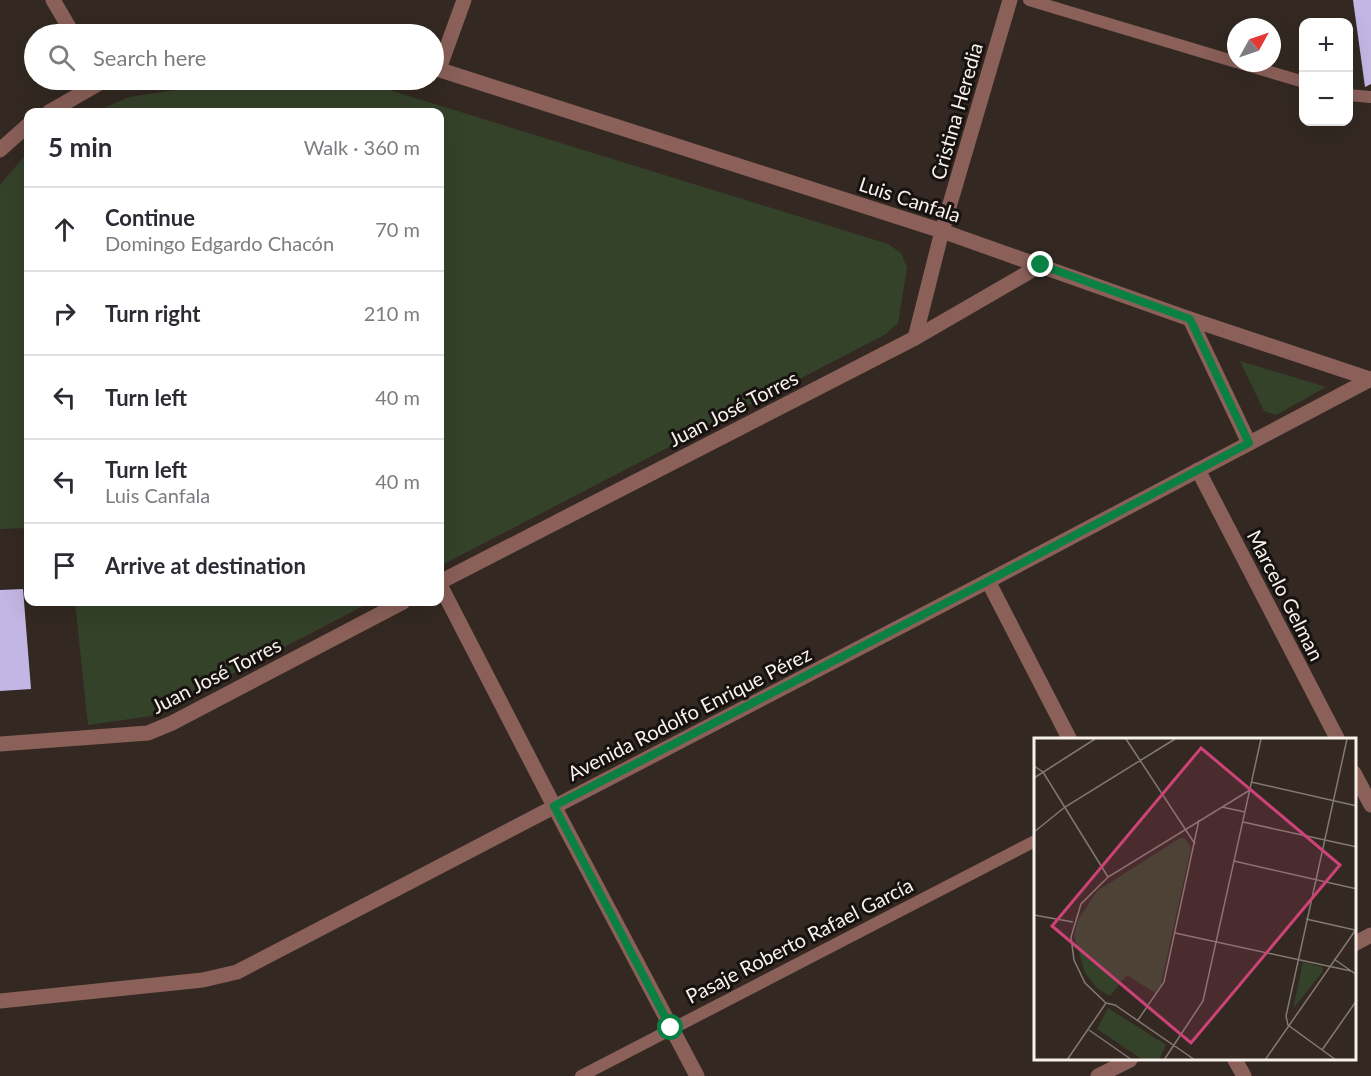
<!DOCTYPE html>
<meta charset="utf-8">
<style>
:root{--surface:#fff;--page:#f7f7f7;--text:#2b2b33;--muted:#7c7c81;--line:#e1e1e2}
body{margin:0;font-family:Lato,sans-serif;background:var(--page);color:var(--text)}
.controls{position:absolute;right:18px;top:18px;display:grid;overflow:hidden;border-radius:12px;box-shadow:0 6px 24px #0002}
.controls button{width:54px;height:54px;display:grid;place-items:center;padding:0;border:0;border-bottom:2px solid var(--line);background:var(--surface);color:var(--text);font:30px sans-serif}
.compass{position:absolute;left:1227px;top:18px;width:54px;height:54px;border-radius:50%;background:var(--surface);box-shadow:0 6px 24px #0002;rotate:50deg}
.stop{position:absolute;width:18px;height:18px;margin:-14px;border:4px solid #0b8043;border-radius:50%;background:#fff}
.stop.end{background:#0b8043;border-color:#fff;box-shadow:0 2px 6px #0008}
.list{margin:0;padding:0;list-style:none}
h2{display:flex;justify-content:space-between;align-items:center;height:78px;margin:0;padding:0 24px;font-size:26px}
h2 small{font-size:20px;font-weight:400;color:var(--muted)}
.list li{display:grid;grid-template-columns:39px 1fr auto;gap:18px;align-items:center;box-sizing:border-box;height:84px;padding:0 24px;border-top:2px solid var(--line)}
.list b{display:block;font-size:22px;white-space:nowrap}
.list p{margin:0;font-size:20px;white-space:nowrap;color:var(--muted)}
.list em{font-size:20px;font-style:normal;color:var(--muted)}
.icon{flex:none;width:33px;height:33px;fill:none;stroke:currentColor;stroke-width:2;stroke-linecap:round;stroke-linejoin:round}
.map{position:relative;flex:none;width:1371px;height:1076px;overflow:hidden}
.search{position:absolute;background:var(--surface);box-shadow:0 6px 24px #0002;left:24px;top:24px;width:420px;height:66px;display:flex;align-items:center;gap:15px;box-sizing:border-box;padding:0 21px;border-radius:33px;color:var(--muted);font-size:22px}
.panel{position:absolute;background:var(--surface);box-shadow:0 6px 24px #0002;left:24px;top:108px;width:420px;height:498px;border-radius:12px}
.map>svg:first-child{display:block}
</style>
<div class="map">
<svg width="1371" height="1076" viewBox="0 0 1371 1076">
<rect width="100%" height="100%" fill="#332922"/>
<g fill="#35422a">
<path d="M242,80H357L888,244L901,253L907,268L898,323L886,334L440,566V112H95L129,97Z"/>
<path d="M28,152V528L0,529V185Z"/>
<path d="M1240,361L1326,387L1276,415L1264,411Z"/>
<path d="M75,602H371L151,716L88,725Z"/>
</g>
<g fill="#c4b6e4">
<path d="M1353,0H1371V84L1365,87Z"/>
<path d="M23,589L31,689L0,691V590Z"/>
</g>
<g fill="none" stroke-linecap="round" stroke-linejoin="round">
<g stroke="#8a6059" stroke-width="12">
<path d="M1029,0L1236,62"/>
<path d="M1240,63L1304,82"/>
<path d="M1348,95L1371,97"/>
<path d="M581,1076L1035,841"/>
</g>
<g stroke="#8a6059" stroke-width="15">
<path d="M439,69L464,0"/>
<path d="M1190,319L1249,443"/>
<path d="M915,338L942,231L1010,0"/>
<path d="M1198,470L1338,740"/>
<path d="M988,581L1070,740"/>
<path d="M440,582L915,338L1041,265"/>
<path d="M440,585L554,806L697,1076"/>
<path d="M0,744L148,733L172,723L403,602"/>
<path d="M1354,773L1371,805"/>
<path d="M1354,944L1371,935"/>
<path d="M1235,1060L1244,1076"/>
<path d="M1098,1076L1130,1060"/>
</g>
<g stroke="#8a6059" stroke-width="15">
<path d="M53,0L73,34"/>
<path d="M434,68L942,231L1190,319L1370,379"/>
<path d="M49,112L105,80"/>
<path d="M0,150L28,125"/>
<path d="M0,1001L203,980L237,972L988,581L1371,379"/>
</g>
</g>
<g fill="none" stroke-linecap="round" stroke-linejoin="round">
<path stroke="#0b8043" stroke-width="8" d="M671,1028L554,806L988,581L1249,443L1190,319L1041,265"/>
</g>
<g text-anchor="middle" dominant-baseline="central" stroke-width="6" stroke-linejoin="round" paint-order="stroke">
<g font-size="20" fill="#f8f1ec" stroke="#17120f">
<text transform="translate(956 111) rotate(-74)">Cristina Heredia</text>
<text transform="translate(910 199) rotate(18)">Luis Canfala</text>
<text transform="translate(733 408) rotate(-27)">Juan José Torres</text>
<text transform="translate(1286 595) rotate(63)">Marcelo Gelman</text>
<text transform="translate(216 675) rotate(-27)">Juan José Torres</text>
<text transform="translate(689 713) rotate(-27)">Avenida Rodolfo Enrique Pérez</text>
<text transform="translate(799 940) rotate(-27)">Pasaje Roberto Rafael García</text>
</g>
</g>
<g transform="translate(1034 738)">
<rect width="322" height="322" fill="#332922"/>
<path d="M146,100H151L157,110L127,246L121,255L93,237L76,258L64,251L51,235L40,197L44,182L63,153ZM269,224L288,229L289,233L259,271ZM74,270L132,307L125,322H109L63,291Z" fill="#35422a"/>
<path fill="none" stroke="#827973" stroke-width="1.5" d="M92,1L161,106M0,28L9,34L74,139M0,40L61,1M217,44L323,68M188,69L211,74M209,84L323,109M0,94L31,69L141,1M200,123L323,151M0,177L39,184M272,181L321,192M141,195L317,233M300,221L323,237M72,265L51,245L40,222L37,199L47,166L74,139L216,52M72,265L81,267L161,322M104,282L130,244L165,82M55,292L98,322M288,312L323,262M33,322L72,265M130,322L169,263L227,1M231,322L323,190M302,322L254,287L252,278L313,1"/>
<path fill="#cd4378" fill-opacity="0.15" stroke="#cd4378" stroke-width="3" d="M167,10L306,127L157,305L18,188Z"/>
<rect width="322" height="322" fill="none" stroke="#f8f1ec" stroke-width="3"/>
</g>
</svg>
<div class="controls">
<button>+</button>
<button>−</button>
</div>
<svg class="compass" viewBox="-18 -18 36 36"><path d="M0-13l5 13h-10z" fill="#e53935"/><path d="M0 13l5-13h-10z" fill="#7c7c81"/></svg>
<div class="stop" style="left:671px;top:1028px"></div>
<div class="stop end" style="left:1041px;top:265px"></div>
<div class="search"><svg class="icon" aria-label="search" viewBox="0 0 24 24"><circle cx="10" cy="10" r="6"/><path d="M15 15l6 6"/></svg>Search here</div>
<section class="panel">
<h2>5 min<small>Walk · 360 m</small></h2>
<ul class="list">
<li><svg class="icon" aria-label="ahead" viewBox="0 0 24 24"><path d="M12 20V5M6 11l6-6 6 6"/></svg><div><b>Continue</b><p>Domingo Edgardo Chacón</p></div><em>70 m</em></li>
<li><svg class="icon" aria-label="right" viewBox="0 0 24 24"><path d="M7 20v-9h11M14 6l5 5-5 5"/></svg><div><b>Turn right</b></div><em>210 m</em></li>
<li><svg class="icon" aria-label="left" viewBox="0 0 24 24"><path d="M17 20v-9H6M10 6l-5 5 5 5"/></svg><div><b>Turn left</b></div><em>40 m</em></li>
<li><svg class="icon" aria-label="left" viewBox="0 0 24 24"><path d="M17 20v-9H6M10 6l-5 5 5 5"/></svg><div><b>Turn left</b><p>Luis Canfala</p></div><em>40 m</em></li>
<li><svg class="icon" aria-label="arrive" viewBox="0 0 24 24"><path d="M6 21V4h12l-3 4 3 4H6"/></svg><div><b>Arrive at destination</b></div></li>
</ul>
</section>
</div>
